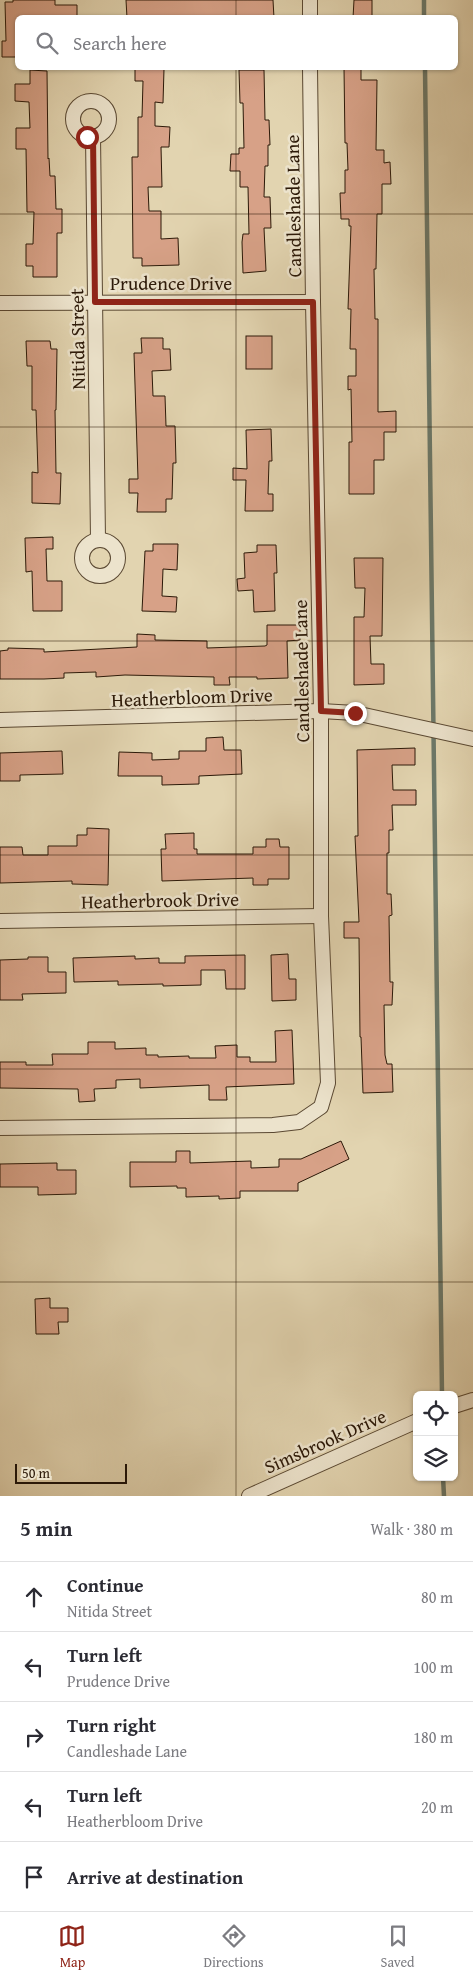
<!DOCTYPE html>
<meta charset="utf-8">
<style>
:root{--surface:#fff;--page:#f7f7f7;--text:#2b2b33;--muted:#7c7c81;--line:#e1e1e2;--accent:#8f2418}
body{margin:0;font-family:"Gentium Book Plus",serif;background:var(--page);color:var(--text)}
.controls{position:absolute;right:15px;bottom:15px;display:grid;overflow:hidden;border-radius:8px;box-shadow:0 1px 4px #0004}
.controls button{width:45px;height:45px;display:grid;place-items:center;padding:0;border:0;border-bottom:1px solid var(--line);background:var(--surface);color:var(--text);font:25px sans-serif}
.scale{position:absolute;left:15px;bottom:12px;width:112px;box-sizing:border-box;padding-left:5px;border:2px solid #2c1908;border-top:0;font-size:14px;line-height:18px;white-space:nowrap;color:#2c1908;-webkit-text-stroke:4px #ece3cc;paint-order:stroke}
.stop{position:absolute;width:15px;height:15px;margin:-11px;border:4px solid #8f2418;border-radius:50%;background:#fff}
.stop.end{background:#8f2418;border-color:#fff;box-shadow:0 1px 5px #0008}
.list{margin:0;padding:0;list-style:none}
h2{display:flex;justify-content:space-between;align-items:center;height:65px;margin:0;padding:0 20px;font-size:21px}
h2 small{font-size:16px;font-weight:400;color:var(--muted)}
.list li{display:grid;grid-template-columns:32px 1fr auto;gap:15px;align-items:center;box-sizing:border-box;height:70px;padding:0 20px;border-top:1px solid var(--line)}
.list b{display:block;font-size:19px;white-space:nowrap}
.list p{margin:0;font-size:16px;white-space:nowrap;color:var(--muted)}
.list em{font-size:16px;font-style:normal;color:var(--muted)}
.icon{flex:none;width:28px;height:28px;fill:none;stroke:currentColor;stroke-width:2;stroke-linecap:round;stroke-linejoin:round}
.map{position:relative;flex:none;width:473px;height:1496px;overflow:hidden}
.search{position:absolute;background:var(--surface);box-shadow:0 1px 4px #0004;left:15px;right:15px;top:15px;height:55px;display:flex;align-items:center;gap:12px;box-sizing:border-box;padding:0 18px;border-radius:8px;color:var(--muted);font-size:19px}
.sheet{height:415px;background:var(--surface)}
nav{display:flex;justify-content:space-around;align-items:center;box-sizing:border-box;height:70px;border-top:1px solid var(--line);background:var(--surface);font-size:14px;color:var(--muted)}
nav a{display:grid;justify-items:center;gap:2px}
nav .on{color:var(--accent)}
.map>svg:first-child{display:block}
</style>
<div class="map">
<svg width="473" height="1496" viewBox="0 0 473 1496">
<rect width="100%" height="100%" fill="#e2d4b0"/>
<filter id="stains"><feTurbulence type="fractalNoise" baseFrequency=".004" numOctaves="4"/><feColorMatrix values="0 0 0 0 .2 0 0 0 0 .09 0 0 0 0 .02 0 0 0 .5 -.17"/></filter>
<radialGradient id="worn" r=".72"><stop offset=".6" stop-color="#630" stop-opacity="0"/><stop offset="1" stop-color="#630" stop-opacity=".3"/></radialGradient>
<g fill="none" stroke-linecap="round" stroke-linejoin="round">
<g stroke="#6b7869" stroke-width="4.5">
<path d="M424,0V18"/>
<path d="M425,68L442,1395"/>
<path d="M443,1477L444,1496"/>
</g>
</g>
<g fill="#d7a187" stroke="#2c1908">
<path d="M13,0H55V5H77V18H18V57H2V41H6L5,2H13Z"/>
<path d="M126,0H273L274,18H127Z"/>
<path d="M354,0H372V18H353Z"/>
<path d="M344,68H361V80H377L376,150H384V163L390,162L391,184H382V214H377L376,269H374L375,319H378V412L396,411V432H384V460H374V494H349V442H352L351,389L348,390V376H356V349H350L351,309H348L351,226H349V219H341L340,193H345V170H348L347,143H345Z"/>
<path d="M135,69H164L163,103L155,102V126L170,127L169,147H161L162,187H148L149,211H161V239L178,238L179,265L142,266V258H133L132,157H138V117H142L143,81H135Z"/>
<path d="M30,70L47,71L48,159L49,158L50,176H55L56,209H62V233H57V277H33V266H26V244H33L34,212H27L26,149H16V128H30L29,102L15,101V84H30Z"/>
<path d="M239,70H264L265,120H269L270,145H268V166H265L264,197H270L271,228H264L266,271L243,273L242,242L243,234H249L248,187H240V171H230L231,154H239V148H244L243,103H240Z"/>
<rect x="246" y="336" width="26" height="33"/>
<path d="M141,338H163V349H170L171,370L152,371L153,396H165L166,426H175L176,463H173L172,499H166V512H137L138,493H129V479H138L134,353H142Z"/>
<path d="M26,341H50L51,349H57L56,410H55L56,473H61L60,504L32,503V472L38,473L36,410H32V366H27Z"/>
<path d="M271,429L272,461H269L268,494H273V511H245L246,480H233V468L247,469L246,430Z"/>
<path d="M53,537V549H46L47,581H62V611H33L32,571L26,572L25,538Z"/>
<path d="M153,544H178L177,570L163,569L162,596L177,597L176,612L142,611L145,551H153Z"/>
<path d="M257,545H276L277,573H274L275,611L254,612L253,590L238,591L237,579L245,578L244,553L257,552Z"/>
<path d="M354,558H383L382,636H370L371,664H384V684L354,685V617H364L365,588H355Z"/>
<path d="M267,625H300V640L287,641L288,678L257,679V677H229L230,685H214V677L125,675L96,677V672L64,673V678L44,679H0V651L8,650V648L44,649V652L137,647V634L155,635V640L207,641V648L265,646L267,645Z"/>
<path d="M223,737L224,750H241L242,774L199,776V784L162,785V776H118L119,752L152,753V760L179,759V751H206V738Z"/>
<path d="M415,748V765H392L393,790H416V805H392L393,830H389V853H387V894H391L392,915L389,916L390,982H393L392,1005H384L385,1055L387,1064H392L393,1092L363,1093L361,1037H360L359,938H344V922H359L355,836H358L357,750Z"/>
<path d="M62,751L63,774L20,775V781H0V753Z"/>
<path d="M87,828L109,829L108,885L72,884V881L0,883V847H22L23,855H48V846H77V835H87Z"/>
<path d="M194,833V849H197V854H253V847H266V839H279L280,847H289V879H268V885H253V878L162,881L161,849H166L165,834Z"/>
<path d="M288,954L289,979H296V1000L272,1001L271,955Z"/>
<path d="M245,955V989H226L225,970H201V985L163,986V984L118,985V981L74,982L73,958L135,956V959L159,958V963H185V956Z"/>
<path d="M28,957H48V972H66V993L22,994L23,1000H0V960L28,959Z"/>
<path d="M292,1030L294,1084L226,1087L227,1100H209V1085L140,1088V1079L116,1080V1088L94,1089L95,1101L79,1102L78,1089L0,1088V1062H26V1065H53L52,1054H88V1042H115V1049L146,1048V1055H158V1057L189,1056V1058H216L215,1046L237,1045V1057H250V1062H276L275,1031Z"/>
<path d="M341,1141L349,1159L298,1183V1191H240V1198L219,1199V1196L186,1197V1188H177V1186L130,1187V1162H176V1151H190V1163L251,1161V1168L279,1167V1159H301Z"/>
<path d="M57,1163V1170H76V1194L38,1195V1187H0V1164Z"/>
<path d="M50,1298V1308H68V1322H58L59,1334H36L35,1299Z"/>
</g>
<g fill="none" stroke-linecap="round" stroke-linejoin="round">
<g stroke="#5a4832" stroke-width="16">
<g id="street">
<path d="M310,0V18"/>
<circle cx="91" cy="119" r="18"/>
<path d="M93,136L98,540"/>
<path d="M0,303L313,302"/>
<circle cx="100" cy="558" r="18"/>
<path d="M0,720L321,711L355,713L473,739"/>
<path d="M0,921L321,916"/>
<path d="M0,1128L273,1125L299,1122L321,1107L328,1083L321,916V711L313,302L310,68"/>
<path d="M454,1406L473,1400"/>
<path d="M249,1496L417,1421"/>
</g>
</g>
<use href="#street" stroke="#ece3cc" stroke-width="14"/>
</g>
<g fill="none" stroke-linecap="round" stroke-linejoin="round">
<path stroke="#8f2418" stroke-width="6" d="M87,137L93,136L95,302H313L321,711L355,713"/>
</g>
<path fill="none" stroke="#2c1908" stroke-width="1" stroke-opacity="0.55" d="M236,0V18M236,68V1496M0,214H473M0,427H473M0,641H473M0,855H473M0,1069H473M0,1282H473"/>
<g text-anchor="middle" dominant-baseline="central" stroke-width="5" stroke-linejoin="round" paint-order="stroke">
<g font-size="19" fill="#2c1908" stroke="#ece3cc">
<text transform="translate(293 206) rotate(-91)">Candleshade Lane</text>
<text x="171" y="283">Prudence Drive</text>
<text transform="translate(77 339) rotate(-91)">Nitida Street</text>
<text transform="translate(301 671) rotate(-91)">Candleshade Lane</text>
<text transform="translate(192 697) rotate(-2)">Heatherbloom Drive</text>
<text transform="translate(160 900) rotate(-1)">Heatherbrook Drive</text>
<text transform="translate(325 1441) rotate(-24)">Simsbrook Drive</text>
</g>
</g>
<rect width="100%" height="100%" filter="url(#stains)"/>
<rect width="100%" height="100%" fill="url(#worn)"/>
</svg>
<div class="controls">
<button><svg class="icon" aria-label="locate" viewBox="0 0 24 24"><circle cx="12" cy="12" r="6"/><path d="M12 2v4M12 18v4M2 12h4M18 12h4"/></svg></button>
<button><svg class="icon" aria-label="layers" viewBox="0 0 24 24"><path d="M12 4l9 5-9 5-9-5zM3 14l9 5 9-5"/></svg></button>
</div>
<div class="scale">50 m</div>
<div class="stop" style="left:87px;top:137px"></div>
<div class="stop end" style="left:355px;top:713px"></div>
<div class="search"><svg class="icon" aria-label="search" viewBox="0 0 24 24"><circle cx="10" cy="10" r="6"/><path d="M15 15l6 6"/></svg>Search here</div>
</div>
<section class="sheet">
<h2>5 min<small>Walk · 380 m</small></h2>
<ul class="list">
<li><svg class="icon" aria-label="ahead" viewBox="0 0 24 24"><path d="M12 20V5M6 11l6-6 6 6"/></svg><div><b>Continue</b><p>Nitida Street</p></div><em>80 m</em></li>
<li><svg class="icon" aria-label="left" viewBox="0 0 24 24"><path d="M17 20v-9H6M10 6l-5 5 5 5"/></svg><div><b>Turn left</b><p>Prudence Drive</p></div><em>100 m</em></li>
<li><svg class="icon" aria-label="right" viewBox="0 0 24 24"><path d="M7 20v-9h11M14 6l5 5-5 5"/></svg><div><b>Turn right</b><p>Candleshade Lane</p></div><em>180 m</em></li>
<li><svg class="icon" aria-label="left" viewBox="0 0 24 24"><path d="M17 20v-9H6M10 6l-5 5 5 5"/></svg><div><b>Turn left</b><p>Heatherbloom Drive</p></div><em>20 m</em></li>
<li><svg class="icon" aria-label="arrive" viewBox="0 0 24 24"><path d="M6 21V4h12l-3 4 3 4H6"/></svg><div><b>Arrive at destination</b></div></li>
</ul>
</section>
<nav>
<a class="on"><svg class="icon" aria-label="map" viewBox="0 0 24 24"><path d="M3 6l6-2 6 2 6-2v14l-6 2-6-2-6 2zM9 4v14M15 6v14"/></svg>Map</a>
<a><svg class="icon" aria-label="directions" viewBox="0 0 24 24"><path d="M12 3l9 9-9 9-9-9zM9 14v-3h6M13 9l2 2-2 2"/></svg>Directions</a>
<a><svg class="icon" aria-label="saved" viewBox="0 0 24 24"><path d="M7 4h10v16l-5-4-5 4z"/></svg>Saved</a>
</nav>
